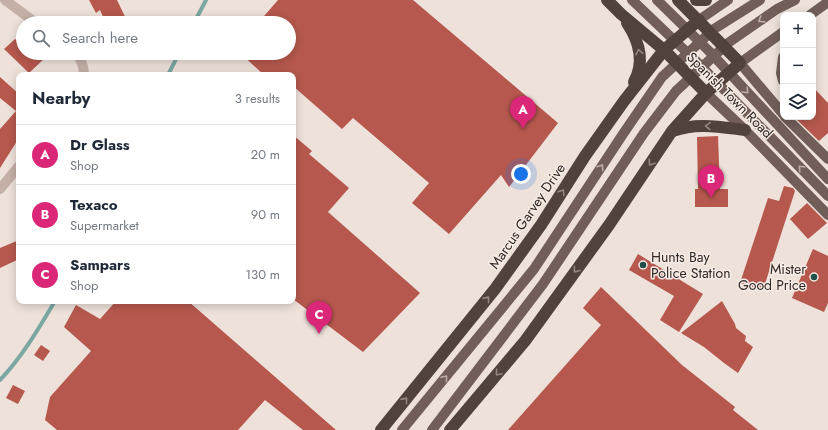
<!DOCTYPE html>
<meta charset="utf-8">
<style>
:root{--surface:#fff;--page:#f6f6f7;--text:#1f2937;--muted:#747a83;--line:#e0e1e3;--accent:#db2777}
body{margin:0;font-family:Jost,sans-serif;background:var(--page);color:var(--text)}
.controls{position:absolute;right:12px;top:12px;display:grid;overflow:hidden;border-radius:8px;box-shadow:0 2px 10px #0003}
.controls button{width:36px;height:36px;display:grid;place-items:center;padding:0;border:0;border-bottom:1px solid var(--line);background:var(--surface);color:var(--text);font:20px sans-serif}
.you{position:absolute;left:521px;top:174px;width:14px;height:14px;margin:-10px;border:3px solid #fff;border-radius:50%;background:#1a73e8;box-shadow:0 0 0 6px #1a73e833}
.badge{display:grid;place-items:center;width:26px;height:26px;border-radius:50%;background:var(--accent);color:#fff;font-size:13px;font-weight:700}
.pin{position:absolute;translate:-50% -33px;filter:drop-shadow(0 1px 2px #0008)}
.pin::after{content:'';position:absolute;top:21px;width:14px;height:12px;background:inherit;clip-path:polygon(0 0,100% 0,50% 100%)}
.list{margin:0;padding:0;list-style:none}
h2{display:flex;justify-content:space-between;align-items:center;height:52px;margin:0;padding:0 16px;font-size:17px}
h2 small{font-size:13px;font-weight:400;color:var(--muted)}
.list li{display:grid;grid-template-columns:26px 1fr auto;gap:12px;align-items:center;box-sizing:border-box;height:60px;padding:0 16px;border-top:1px solid var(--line)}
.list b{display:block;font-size:15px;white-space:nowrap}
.list p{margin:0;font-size:13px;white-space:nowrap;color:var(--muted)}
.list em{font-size:13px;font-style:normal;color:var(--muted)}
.icon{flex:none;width:22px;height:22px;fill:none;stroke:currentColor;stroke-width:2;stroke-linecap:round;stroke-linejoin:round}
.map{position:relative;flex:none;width:828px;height:430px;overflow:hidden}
.search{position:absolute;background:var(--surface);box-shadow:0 2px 10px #0003;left:16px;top:16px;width:280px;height:44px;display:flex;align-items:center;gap:10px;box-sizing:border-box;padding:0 14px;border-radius:22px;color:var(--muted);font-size:15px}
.panel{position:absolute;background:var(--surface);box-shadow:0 2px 10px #0003;left:16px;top:72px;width:280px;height:232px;border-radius:8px}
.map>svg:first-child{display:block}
</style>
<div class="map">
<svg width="828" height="430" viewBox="0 0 828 430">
<rect width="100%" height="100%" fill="#ede1d9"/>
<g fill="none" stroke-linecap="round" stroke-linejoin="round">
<g stroke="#7ca7a2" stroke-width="4">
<path d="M194,23L206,0"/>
<path d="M168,75L179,53"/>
<path d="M0,380C22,357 39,328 55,301"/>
</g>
</g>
<g fill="#b6584e">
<path d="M89,0H117L128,23H106L100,10L96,13Z"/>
<path d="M278,0H413L558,123L509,187L501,175L449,234L412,203L429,183L353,118L342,129L293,86V75H264L240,53H289V23H258Z"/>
<path d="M15,39L23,44V53H37L45,58L29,73L4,49Z"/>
<path d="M0,77L19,94V138L0,168V129L16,111L0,98Z"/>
<path d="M813,87L828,103V133L819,141L794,117H813Z"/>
<path d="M293,135L312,151L309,154L349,188L328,212L420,293L363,352L293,299Z"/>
<path d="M718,136L720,189H728V207H695V189H698L697,137Z"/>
<path d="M784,186L793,188L795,191L763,290L740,283L768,198L779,201Z"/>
<path d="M807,203L827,223L808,239L790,219Z"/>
<path d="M19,240V259L0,268V248Z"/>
<path d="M813,249L828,256V303L824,312L792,298Z"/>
<path d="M638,254L703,294L679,332L660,320L674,296L629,270Z"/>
<path d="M601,287L682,365L735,407L733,410L758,430H508L601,325L583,308Z"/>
<path d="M116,301H188L336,430H303L265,400L238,430H57L45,420L50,397L91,351L64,327L76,305L100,319Z"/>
<path d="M722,301L735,324L736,328L746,336L745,341L753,347L738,373L724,363L704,347L681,333Z"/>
<path d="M41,345L50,351L43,361L34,355Z"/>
<path d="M13,385L25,391L18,404L6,398Z"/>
</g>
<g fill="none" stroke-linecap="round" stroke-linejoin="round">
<g stroke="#c4b0a7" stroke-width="10">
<path d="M5,0L36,23"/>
<path d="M75,53C82,59 84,66 84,75"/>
<path d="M0,189L19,166"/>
</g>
<g stroke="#715e59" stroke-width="10">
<path d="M632,0L697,62L828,196"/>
<path d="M657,0L710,52L828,179"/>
<path d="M810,15L828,2"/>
<path d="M699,20L728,0"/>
<path d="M783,32L740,63L783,114"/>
<path d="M783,57L781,73L783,81"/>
<path d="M706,93L745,130L828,215"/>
<path d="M785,117L828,159"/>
<path d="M402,430L534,269L623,134L662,77L714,29L760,0"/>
<path d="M432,430L543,284L644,133L676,91L728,43L777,9L795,0"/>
</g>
<g stroke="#51423e" stroke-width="12">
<path d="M607,0L621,14L664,50L706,93"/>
<path d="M696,0H706"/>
<path d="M627,23C639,41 645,62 634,82"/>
<path d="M673,131C696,122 721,127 745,130"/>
<path d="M381,430L495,289L541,225L585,156L624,101L664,50L699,20"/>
<path d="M450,430L525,341L609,225L672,131L706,93L740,63L678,0"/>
</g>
</g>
<defs><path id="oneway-chevron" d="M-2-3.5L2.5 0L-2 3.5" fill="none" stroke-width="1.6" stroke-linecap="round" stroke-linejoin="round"/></defs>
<g stroke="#baaca6">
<use href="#oneway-chevron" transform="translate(761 20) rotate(147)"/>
<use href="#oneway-chevron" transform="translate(746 91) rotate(47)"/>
<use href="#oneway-chevron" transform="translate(601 167) rotate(-57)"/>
<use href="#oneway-chevron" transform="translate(801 168) rotate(-134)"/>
<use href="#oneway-chevron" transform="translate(445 378) rotate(-50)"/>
</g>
<g stroke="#938681">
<use href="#oneway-chevron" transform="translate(639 52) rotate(-101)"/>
<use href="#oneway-chevron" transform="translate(708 126) rotate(-177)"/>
<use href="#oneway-chevron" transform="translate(651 163) rotate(124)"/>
<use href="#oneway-chevron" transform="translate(562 192) rotate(-58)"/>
<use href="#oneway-chevron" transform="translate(576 270) rotate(126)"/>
<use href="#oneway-chevron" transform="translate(487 299) rotate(-51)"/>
<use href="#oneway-chevron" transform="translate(498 373) rotate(130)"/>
<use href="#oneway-chevron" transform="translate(405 400) rotate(-51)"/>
</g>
<g fill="#214d4a" stroke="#f6ebe5" stroke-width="1.5">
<circle cx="643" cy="265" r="4"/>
<circle cx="814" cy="277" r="4"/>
</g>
<g text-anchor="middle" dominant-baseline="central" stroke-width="3" stroke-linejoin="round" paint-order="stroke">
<g font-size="14" fill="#312826" stroke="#f6ebe5">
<text transform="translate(730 95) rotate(45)">Spanish Town Road</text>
<text transform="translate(527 216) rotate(-56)">Marcus Garvey Drive</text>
</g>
<g font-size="14" fill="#312826" stroke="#f6ebe5" text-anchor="start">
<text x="651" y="257">Hunts Bay<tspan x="651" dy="16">Police Station</tspan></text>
<text x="806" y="269" text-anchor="end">Mister<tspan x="806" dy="16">Good Price</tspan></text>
</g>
</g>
</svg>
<div class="controls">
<button>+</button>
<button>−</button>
<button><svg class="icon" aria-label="layers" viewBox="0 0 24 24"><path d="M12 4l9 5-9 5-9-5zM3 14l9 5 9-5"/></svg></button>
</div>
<div class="you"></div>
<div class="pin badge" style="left:523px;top:129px">A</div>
<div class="pin badge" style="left:711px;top:198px">B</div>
<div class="pin badge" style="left:319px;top:334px">C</div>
<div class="search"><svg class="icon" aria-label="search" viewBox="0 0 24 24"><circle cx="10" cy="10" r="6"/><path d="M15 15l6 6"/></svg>Search here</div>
<section class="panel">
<h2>Nearby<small>3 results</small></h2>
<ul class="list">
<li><span class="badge">A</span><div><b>Dr Glass</b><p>Shop</p></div><em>20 m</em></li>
<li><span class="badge">B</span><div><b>Texaco</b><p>Supermarket</p></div><em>90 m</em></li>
<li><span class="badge">C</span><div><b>Sampars</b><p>Shop</p></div><em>130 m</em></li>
</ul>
</section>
</div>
